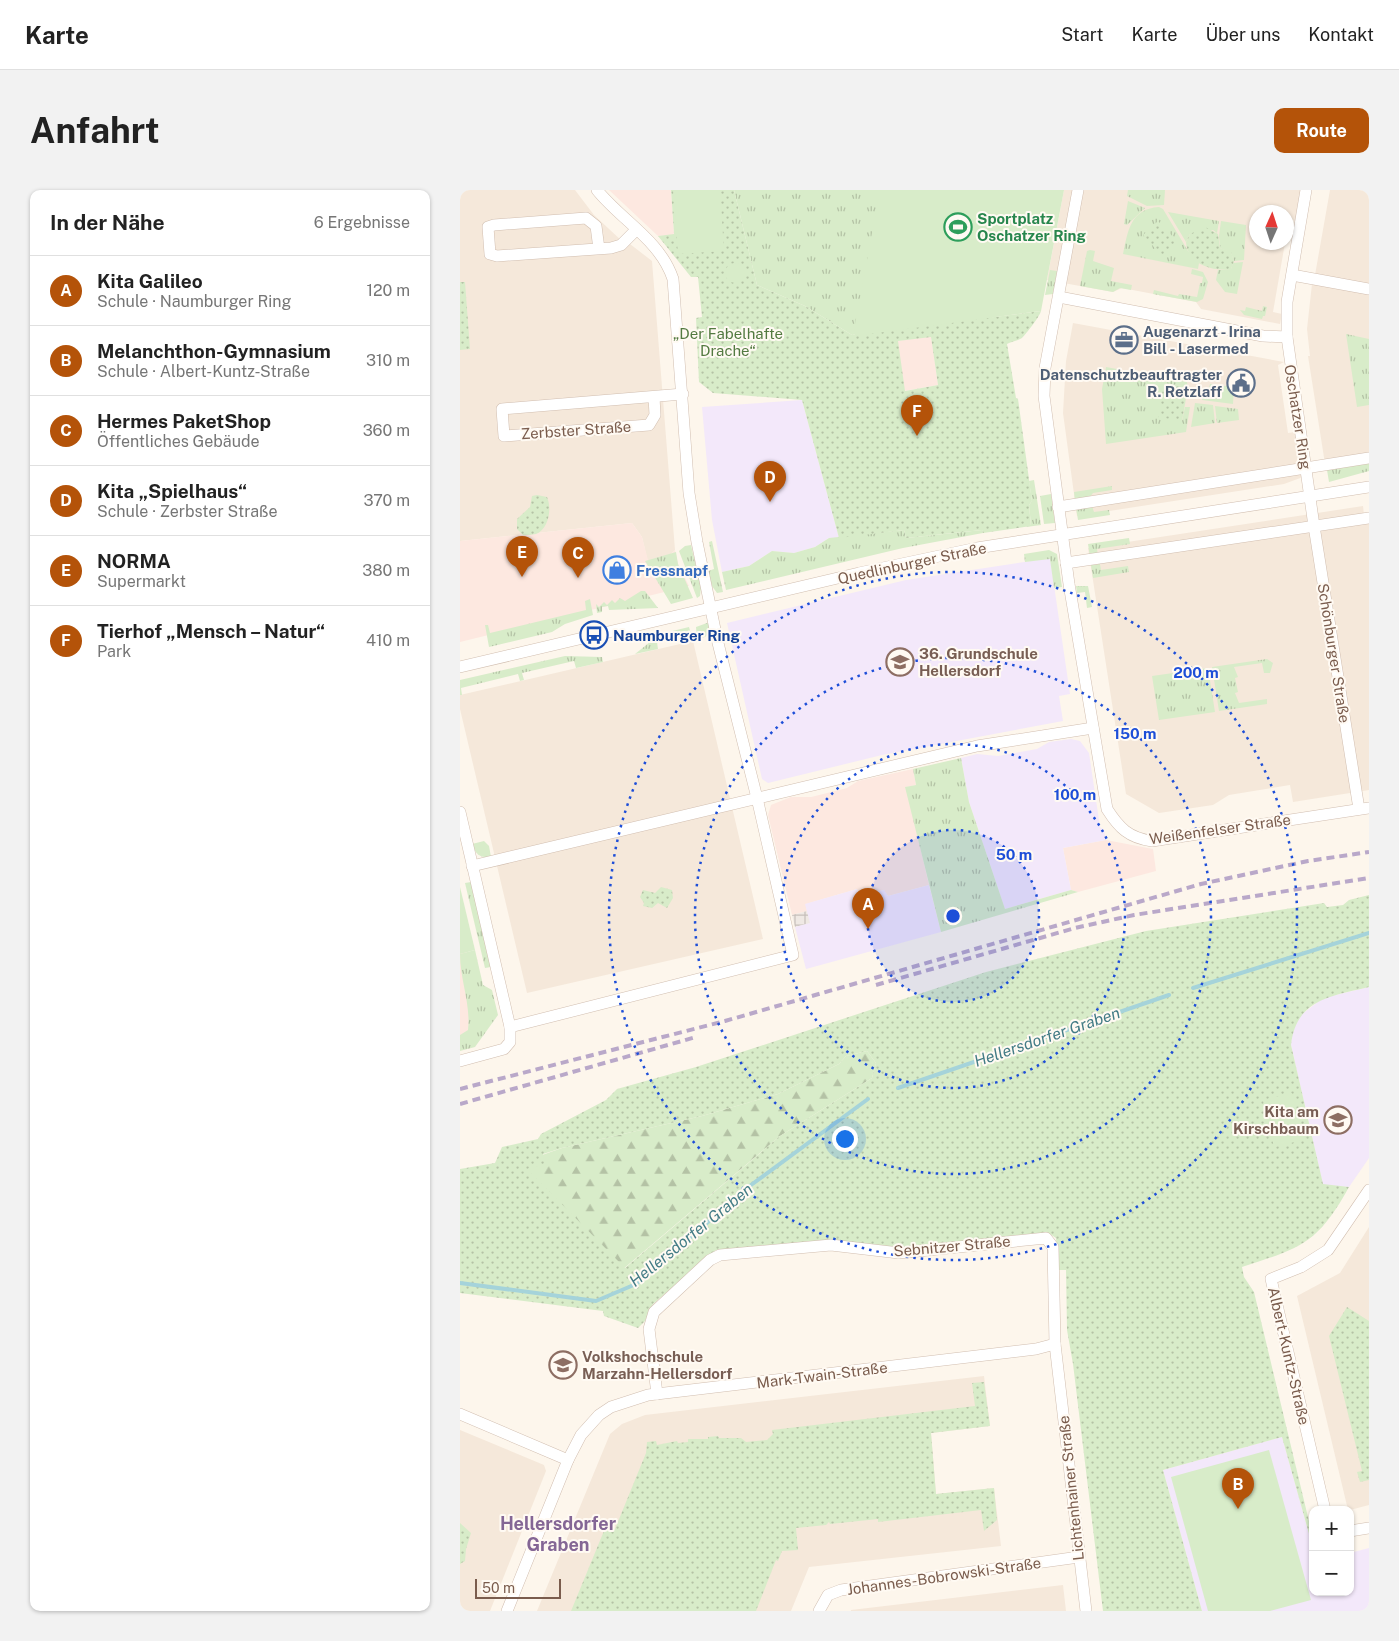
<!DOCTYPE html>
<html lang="de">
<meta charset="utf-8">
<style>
:root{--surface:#fff;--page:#f2f2f2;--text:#222;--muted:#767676;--line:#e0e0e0;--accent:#b45309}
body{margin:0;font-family:"Public Sans",sans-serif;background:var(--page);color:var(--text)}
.controls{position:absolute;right:15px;bottom:15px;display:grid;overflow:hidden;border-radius:10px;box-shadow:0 1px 4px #0004}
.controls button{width:45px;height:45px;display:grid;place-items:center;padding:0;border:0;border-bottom:1px solid var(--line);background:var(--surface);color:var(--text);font:25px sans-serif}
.compass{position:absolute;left:789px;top:15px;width:45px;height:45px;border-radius:50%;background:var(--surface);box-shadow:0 1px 4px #0004;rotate:3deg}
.scale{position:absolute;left:15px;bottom:12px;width:86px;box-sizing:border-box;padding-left:5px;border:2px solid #7a5c4d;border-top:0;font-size:14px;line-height:18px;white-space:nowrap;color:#7a5c4d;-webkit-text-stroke:4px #fffaf3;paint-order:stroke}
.you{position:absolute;left:384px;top:948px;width:18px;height:18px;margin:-12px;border:4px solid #fff;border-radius:50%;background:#1a73e8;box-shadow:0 0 0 8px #1a73e833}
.badge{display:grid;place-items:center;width:32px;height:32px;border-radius:50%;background:var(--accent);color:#fff;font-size:16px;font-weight:700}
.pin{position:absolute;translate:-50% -41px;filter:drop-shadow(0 1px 2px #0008)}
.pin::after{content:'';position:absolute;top:26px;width:18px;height:15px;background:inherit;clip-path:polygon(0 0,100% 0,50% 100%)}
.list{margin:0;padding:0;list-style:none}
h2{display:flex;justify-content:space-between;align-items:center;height:65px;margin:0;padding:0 20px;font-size:21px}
h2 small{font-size:16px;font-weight:400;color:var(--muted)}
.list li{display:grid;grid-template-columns:32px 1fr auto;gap:15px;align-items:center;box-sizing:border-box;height:70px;padding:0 20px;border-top:1px solid var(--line)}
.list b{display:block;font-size:19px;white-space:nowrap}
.list p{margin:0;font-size:16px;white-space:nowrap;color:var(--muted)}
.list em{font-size:16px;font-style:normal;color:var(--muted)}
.map{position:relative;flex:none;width:909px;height:1421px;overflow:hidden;border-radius:10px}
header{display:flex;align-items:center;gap:30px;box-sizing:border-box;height:70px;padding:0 25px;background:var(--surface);border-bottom:1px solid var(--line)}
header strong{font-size:24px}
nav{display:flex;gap:28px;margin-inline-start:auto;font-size:18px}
.intro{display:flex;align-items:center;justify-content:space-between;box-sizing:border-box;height:120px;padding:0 30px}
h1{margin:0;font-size:35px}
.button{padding:12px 22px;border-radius:10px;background:var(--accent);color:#fff;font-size:18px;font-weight:700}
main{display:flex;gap:30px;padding:0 30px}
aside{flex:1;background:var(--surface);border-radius:10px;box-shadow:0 1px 4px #0004}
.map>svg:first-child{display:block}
</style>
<header>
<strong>Karte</strong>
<nav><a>Start</a><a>Karte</a><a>Über uns</a><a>Kontakt</a></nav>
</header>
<div class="intro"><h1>Anfahrt</h1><a class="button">Route</a></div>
<main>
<aside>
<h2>In der Nähe<small>6 Ergebnisse</small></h2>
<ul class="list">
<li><span class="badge">A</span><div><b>Kita Galileo</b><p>Schule · Naumburger Ring</p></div><em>120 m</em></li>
<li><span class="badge">B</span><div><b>Melanchthon-Gymnasium</b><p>Schule · Albert-Kuntz-Straße</p></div><em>310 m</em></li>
<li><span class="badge">C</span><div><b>Hermes PaketShop</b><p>Öffentliches Gebäude</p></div><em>360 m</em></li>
<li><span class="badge">D</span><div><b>Kita „Spielhaus“</b><p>Schule · Zerbster Straße</p></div><em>370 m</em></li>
<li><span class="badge">E</span><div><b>NORMA</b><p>Supermarkt</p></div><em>380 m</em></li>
<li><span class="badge">F</span><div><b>Tierhof „Mensch – Natur“</b><p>Park</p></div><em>410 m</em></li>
</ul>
</aside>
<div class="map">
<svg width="909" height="1421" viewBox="0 0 909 1421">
<defs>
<pattern id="industrial-grid" width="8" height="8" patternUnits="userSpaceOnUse" patternTransform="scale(1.25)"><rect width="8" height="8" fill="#efe9e4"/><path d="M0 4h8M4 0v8" fill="none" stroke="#c7c0bb"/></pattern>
<pattern id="grass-tufts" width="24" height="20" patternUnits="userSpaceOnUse" patternTransform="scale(1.25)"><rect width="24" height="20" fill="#d8ecc9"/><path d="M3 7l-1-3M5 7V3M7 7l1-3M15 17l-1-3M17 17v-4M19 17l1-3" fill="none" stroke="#b4c2a5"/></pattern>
<pattern id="forest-firs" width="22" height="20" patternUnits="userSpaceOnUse" patternTransform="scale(1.25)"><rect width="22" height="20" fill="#d8ecc9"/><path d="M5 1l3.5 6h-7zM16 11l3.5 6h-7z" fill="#b4c2a5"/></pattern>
<pattern id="park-dots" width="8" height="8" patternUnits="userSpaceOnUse" patternTransform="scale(1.25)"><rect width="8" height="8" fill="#d8ecc9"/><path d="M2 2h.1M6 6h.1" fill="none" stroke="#b4c2a5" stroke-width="1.8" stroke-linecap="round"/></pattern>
</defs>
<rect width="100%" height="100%" fill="#fdf6ec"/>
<g fill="#f5e8da">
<path d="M0,0H115L134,25L163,52L170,54L192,71L215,360L211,364L188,373L182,347L172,333L0,351Z"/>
<path d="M604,0H844L838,31L830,30L827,47L826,22H796V52L825,53L813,122L822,124L820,134L741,119L736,112L662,98L653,102L587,90Z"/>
<path d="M870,0H909V273L866,280L848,166H850L847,139L853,85H855Z"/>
<path d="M613,133L824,172L818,175L828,243L835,242L843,287L824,294L617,326L603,223L606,171Z"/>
<path d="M903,316L904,325L909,324V600L833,612L830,595L769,605L753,615L699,623L666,604L628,358Z"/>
<path d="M233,451L303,749L67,803L0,519V505Z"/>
<path d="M909,1037V1315L890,1320H888L837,1106L880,1083Z"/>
<path d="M524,1186L530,1236L471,1243L476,1304L534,1298L541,1356L349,1377L331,1421H77L150,1244L162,1234L185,1225Z"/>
<path d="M0,1240L84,1275L86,1281L30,1421H0Z"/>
<path d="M603,1395L606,1421H391V1420Z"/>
</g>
<g fill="#fde8e0">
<path d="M149,0H211L214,45L198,46Z"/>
<path d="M471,146L478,195L444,201L437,151Z"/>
<path d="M172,333L182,347L188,370L211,364L215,360L218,374L229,396L0,452V351Z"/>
<path d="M453,579L456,595L446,597L469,695L428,706L424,700L399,705L397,699L346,714L347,721L332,725L308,625L311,615L331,607H351L387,598L398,591Z"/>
<path d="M646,650L693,659L696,681L618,702L611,700L603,658Z"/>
<path d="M6,762L25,843L0,850V764Z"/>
</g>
<path fill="url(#industrial-grid)" d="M347,721L351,733L335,737L332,725Z"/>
<g fill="#f3e8fa">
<path d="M342,210L379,348H369L355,357L334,363L312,361L289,376L262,382L252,330L242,217Z"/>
<path d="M590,368L610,504L599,506L603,531L422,565L308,593L302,589L267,433L446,390Z"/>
<path d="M611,549L620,551L629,563L640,637L644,640L646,650L603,658L611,700L545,719L509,612L501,568L517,564L538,566L577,559L589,552Z"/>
<path d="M469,695L481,742L346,779L335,737L350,733L345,714L397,699L399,705L424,700L428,706Z"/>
<path d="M909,797V968L889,997L863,995L831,855L832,842L841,825L863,808Z"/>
<path d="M822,1247L853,1358V1402H890V1363L909,1358V1421H742L703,1280Z"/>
</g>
<g fill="url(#grass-tufts)">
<path d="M274,0H433L533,128L392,145L345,116L297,95Z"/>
<path d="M668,0H705L704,15L687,16L667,6Z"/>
<path d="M668,11L685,18L667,35L664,34Z"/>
<path d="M699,17L703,19L728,61L739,73L738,79L663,64C668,41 670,19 699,17Z"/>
<path d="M708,22L759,31L757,43L753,40L730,44L726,52Z"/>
<path d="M761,31L786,35L784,70L774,71L771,63L760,58L759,46Z"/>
<path d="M630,60L635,61L633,71L654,78L651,91L672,95L671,100L660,98L653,102L620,96L627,61Z"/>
<path d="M783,72L777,104L765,102L756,90L758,80L771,79L773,73Z"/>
<path d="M732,79L743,82L748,92L743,109L737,112L693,104L694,100L718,106L719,104L737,107L740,93H742L743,87L731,84Z"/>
<path d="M590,80L597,81L593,104L585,105Z"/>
<path d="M803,116L807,117L805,126H803L802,129L784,125L780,120L785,121L786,117L802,121Z"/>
<path d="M886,144L909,149V215L897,217Z"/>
<path d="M646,177L727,192L728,197L704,193L722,231L725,217H730L726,242L646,254L642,199Z"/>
<path d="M750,194L774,197L773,214L742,210L743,203H748Z"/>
<path d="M735,213L753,215L755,233L731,237Z"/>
<path d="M755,216L778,219L779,230L757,233Z"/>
<path d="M909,273V281L869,292L867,280Z"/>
<path d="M574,290L581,335L566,337L571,335L569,315L572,311L569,291Z"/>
<path d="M652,296V300L633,303L629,308L615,311L614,302Z"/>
<path d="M591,304L595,333L584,334L580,306Z"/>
<path d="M632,316L634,322L649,320L650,325L618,330L616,318Z"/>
<path d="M444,340L446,348L522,340L523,343L443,358L266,400L262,382L289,376L312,361L334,363L355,357L369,348Z"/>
<path d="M669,348L670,354L637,359L638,366L630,367L628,354Z"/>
<path d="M252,351L263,402L257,403L252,396L248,381L254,379L249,352Z"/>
<path d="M231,355L241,397L240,406L237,408L219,361L225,356Z"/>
<path d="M589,360L597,364L602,397L594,398L590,369L565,372L564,364Z"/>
<path d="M216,362L218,374L233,408L211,414L185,371Z"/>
<path d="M640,374L641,380L668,376L669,382L633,388L631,375Z"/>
<path d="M616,396H628L632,417L627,418L625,402L617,403Z"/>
<path d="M181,401H185L198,418L149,420L148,416L142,417V422L137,423L136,414L139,417L144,412L147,415L152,410L155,413L160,408L165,411Z"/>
<path d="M130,409L133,425L105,434L92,442L29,457L25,435H28L30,443L126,420L125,411Z"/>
<path d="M247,433L250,434L251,441L245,447L237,449L236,437Z"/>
<path d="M229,437L233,451L229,452L227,445L197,452L198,459L175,464L200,444Z"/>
<path d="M105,466L142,467L143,472L116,478L114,471L62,483L64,490L60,491L58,484L1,498L2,505H0V490Z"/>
<path d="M807,469L813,473L810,483H804L802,473L774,477L778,487L775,488L778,502L775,503L779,513L807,509V514L759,521L752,477Z"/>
<path d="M748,478L755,522L699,530L692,486Z"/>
<path d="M501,568L509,612L545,719L611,700L618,702L481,742L445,597L456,595L453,579Z"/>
<path d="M24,651L29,656L31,667C20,668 16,665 12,654Z"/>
<path d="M11,692L31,777L25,778L5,693Z"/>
<path d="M15,760L23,795L32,800L38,825L15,857L0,861V845L8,840C11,814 0,790 0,764Z"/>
</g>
<path fill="url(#forest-firs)" d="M407,861L416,873L412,888L320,946L149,1091L0,994L102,958L242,926L318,904L379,874L386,866Z"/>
<g fill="url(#park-dots)" fill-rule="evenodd">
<path d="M211,0H274L297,95L345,116L392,145L581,121C580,126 566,144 562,148C557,151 550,152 547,154L556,208L558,209L572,311L569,315L571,336L523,343L522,340L446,348L444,340L379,348L342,210L253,203L239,192L236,128L242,127L238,87H231L198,46L214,44ZM471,147L478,195L445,201L438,151Z"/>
<path d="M698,31L718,52L703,67L683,45Z"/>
<path d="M745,37L758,44L760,58L771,62L774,71L771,79C753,82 727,74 726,52L730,44Z"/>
<path d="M0,92H5L10,159L0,160Z"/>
<path d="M704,193L728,197L722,231L698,227Z"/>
<path d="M77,305L87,307C92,318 89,339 76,344C72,345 67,345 63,345L57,339V329L70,317L72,306Z"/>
<path d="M201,697L212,700L213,708L207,718L198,713L192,718L183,716L184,713L180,707L183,700L195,703Z"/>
<path d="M909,705V797C872,806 836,809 831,855L863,994L889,997C857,1055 840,1058 782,1077L784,1087L794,1102L853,1348V1358L822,1247L703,1280L742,1421H643L613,1174L607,1140L606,1080H598L596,1048L590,1044L440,1061L256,1060L193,1114L185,1131L178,1138L144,1126L143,1121L0,1103V979L35,973L42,957L78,949L81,944L146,910L157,899L236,877L526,782L686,741L864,713L867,717L883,715L889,710ZM407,861L416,873L412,888L320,946L165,1078L67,979L85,974L83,964L102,958L242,926L318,904L379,874L386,866Z"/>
<path d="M887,1117L909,1131V1290L900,1292L897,1282L902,1281L869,1146Z"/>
<path d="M524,1192L530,1236L471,1243L476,1304L534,1298L537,1330L524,1341L521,1320L418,1332V1329L370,1334L369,1332L366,1335L336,1338L338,1360L322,1361L318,1371L316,1370L296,1421H111L146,1336L155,1339L186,1263L187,1252L196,1251L197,1255L217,1251L218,1253L228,1252V1249H248V1247L258,1246L259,1248H281L286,1252L307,1250L313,1244L312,1240L515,1216L512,1193Z"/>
<path d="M0,1333L11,1343L6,1359L5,1371L0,1374Z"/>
</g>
<g fill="#d8ecc9">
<path d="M213,0H260L264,61L218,64Z"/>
<path d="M420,0H604L581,121L395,146L394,140Z"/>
<circle cx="275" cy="83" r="10"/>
<path d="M0,697L15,760L0,764Z"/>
<path d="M832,903L843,950L814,957L803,910Z"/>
<path d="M809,1260L851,1410L810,1421H748L711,1287Z"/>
</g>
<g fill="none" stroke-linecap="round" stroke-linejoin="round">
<g stroke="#a5d3da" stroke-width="4">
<path d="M733,798L909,743"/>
<path d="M438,898L709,805"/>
<path d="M0,1093L136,1111L176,1094L291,995L408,909"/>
</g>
<g stroke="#d1beb0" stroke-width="12">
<g id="minor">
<path d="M618,0L585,178L584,206L609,394L647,619C659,638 669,648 692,651L909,618"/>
<path d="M846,0L827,112V147L854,336L899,619"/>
<path d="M139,59L136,36L126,28L34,35L28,37L30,64L37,66L151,58L161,55L176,40"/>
<path d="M832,85L909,99"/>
<path d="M599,107L803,146L827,147"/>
<path d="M194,207L195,225L189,235L44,246L42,219L223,204"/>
<path d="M598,317L909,268"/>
<path d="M606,373L909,328"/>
<path d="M0,477L399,383L517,358L909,297"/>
<path d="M0,622L50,837V852L44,859L0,871"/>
<path d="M12,676L517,556L633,538"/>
<path d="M50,837L333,765L297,608L257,449L237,352L229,303L213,89C200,50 162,31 137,0"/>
<path d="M197,1204L189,1139L194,1122L250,1070L260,1065L371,1055L439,1063L586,1048L593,1057L595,1154L626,1421"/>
<path d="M0,1224L108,1270"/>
<path d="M865,1320L811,1089L841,1077L868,1060L909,1000"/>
<path d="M890,1341L909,1338"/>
<path d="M47,1421L108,1270L121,1245L139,1225L151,1217L188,1205L576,1159L595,1154"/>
<path d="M359,1421L368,1405L381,1400L619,1367"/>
</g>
</g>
<use href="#minor" stroke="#fff" stroke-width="11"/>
<g stroke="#b9a8c9" stroke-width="4" stroke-dasharray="8 5" stroke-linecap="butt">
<path d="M416,795L615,738L674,725L909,688"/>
<path d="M0,899L265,831L741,694L848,671L909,662"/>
<path d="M0,914L236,847"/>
</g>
</g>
<circle cx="493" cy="726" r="86" fill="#1d4ed8" fill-opacity=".12"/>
<g fill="none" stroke="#1d4ed8" stroke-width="2.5" stroke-dasharray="2.5 5">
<circle cx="493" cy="726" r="86"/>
<circle cx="493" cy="726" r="172"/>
<circle cx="493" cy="726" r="258"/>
<circle cx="493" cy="726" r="344"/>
</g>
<defs>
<g id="stadium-ring" transform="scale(1.4375)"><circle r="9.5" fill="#fffaf3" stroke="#2e9e5b" stroke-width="1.5"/><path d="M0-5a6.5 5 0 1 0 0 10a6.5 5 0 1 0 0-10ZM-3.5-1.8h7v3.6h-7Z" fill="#2e9e5b"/></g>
<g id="office-ring" transform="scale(1.4375)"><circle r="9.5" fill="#fffaf3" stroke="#5c6f8a" stroke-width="1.5"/><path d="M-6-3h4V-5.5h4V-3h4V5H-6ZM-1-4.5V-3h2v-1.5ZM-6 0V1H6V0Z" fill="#5c6f8a"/></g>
<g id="civic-ring" transform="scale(1.4375)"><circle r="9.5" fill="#fffaf3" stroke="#5c6f8a" stroke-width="1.5"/><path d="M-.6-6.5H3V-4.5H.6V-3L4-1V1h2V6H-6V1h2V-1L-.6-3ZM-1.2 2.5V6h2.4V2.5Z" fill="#5c6f8a"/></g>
<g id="shop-ring" transform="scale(1.4375)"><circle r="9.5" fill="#fffaf3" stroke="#3f7fe0" stroke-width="1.5"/><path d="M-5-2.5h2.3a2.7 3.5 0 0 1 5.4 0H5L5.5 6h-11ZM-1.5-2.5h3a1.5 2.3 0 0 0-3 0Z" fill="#3f7fe0"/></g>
<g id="bus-ring" transform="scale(1.4375)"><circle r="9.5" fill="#fffaf3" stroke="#1a4fb4" stroke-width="1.5"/><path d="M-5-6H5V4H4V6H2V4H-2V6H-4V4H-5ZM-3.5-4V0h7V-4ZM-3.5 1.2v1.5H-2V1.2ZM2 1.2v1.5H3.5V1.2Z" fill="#1a4fb4"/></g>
<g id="school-ring" transform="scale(1.4375)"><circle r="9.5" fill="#fffaf3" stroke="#8d6e63" stroke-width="1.5"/><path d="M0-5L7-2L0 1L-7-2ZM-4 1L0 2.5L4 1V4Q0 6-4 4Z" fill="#8d6e63"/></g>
<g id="university-ring" transform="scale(1.4375)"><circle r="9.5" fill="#fffaf3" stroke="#8d6e63" stroke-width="1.5"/><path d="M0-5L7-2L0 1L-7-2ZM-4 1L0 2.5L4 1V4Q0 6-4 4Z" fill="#8d6e63"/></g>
</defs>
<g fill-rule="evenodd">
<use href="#stadium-ring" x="498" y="37"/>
<use href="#office-ring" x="664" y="150"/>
<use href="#civic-ring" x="781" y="193"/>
<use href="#shop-ring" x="157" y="380"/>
<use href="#bus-ring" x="134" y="445"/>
<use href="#school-ring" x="440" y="472"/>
<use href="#school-ring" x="878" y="930"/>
<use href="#university-ring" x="103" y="1175"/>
</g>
<g text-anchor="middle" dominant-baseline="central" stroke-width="4" stroke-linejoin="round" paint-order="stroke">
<g font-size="15" font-weight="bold" fill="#27864d" stroke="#fffaf3" text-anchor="start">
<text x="517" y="28">Sportplatz<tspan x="517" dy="17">Oschatzer Ring</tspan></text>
</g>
<g font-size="15" font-weight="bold" fill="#4e5e75" stroke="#fffaf3" text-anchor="start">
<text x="683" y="141">Augenarzt - Irina<tspan x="683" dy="17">Bill - Lasermed</tspan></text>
<text x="762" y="184" text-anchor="end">Datenschutzbeauftragter<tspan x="762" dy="17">R. Retzlaff</tspan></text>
</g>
<g font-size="15" fill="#537a41" stroke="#fffaf3">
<text x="268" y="143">„Der Fabelhafte<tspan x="268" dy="17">Drache“</tspan></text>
</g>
<g font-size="15" fill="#7a5c4d" stroke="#fffaf3">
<text transform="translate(838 227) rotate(81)">Oschatzer Ring</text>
<text transform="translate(116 240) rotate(-4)">Zerbster Straße</text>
<text transform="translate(452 373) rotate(-12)">Quedlinburger Straße</text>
<text transform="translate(874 463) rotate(81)">Schönburger Straße</text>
<text transform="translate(760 639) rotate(-8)">Weißenfelser Straße</text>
<text transform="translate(492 1056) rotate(-5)">Sebnitzer Straße</text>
<text transform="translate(829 1166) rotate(77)">Albert-Kuntz-Straße</text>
<text transform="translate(362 1185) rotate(-7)">Mark-Twain-Straße</text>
<text transform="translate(611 1298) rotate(-96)">Lichtenhainer Straße</text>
<text transform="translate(484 1386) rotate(-8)">Johannes-Bobrowski-Straße</text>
</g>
<g font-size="15" font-weight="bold" fill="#366cbe" stroke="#fffaf3" text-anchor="start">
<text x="176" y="380">Fressnapf</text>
</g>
<g font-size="15" font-weight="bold" fill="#164399" stroke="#fffaf3" text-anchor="start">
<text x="153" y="445">Naumburger Ring</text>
</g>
<g font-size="15" font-weight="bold" fill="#785e54" stroke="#fffaf3" text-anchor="start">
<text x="459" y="463">36. Grundschule<tspan x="459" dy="17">Hellersdorf</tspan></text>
<text x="859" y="921" text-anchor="end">Kita am<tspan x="859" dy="17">Kirschbaum</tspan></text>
<text x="122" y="1166">Volkshochschule<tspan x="122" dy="17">Marzahn-Hellersdorf</tspan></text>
</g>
<g font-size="16" font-style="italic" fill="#437c86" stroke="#fffaf3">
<text transform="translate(587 847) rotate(-19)">Hellersdorfer Graben</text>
<text transform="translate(231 1045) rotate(-39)">Hellersdorfer Graben</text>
</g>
<g font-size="18" font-weight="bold" fill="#846695" stroke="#fffaf3">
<text x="98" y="1333">Hellersdorfer<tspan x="98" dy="21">Graben</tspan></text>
</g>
</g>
<circle cx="493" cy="726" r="8" fill="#1d4ed8" stroke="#fffaf3" stroke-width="2.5"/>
<g font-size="15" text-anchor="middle" font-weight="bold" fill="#1d4ed8" stroke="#fffaf3" stroke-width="4" stroke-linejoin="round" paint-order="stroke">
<text x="736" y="488">200 m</text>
<text x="675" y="549">150 m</text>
<text x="615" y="610">100 m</text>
<text x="554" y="670">50 m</text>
</g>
</svg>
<div class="controls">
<button>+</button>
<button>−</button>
</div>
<svg class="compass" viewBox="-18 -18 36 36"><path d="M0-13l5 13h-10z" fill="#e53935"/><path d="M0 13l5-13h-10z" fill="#767676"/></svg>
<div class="scale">50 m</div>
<div class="you"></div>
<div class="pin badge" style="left:408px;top:739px">A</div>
<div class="pin badge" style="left:778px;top:1319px">B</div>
<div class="pin badge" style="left:118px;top:388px">C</div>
<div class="pin badge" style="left:310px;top:312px">D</div>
<div class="pin badge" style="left:62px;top:387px">E</div>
<div class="pin badge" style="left:457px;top:246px">F</div>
</div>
</main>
